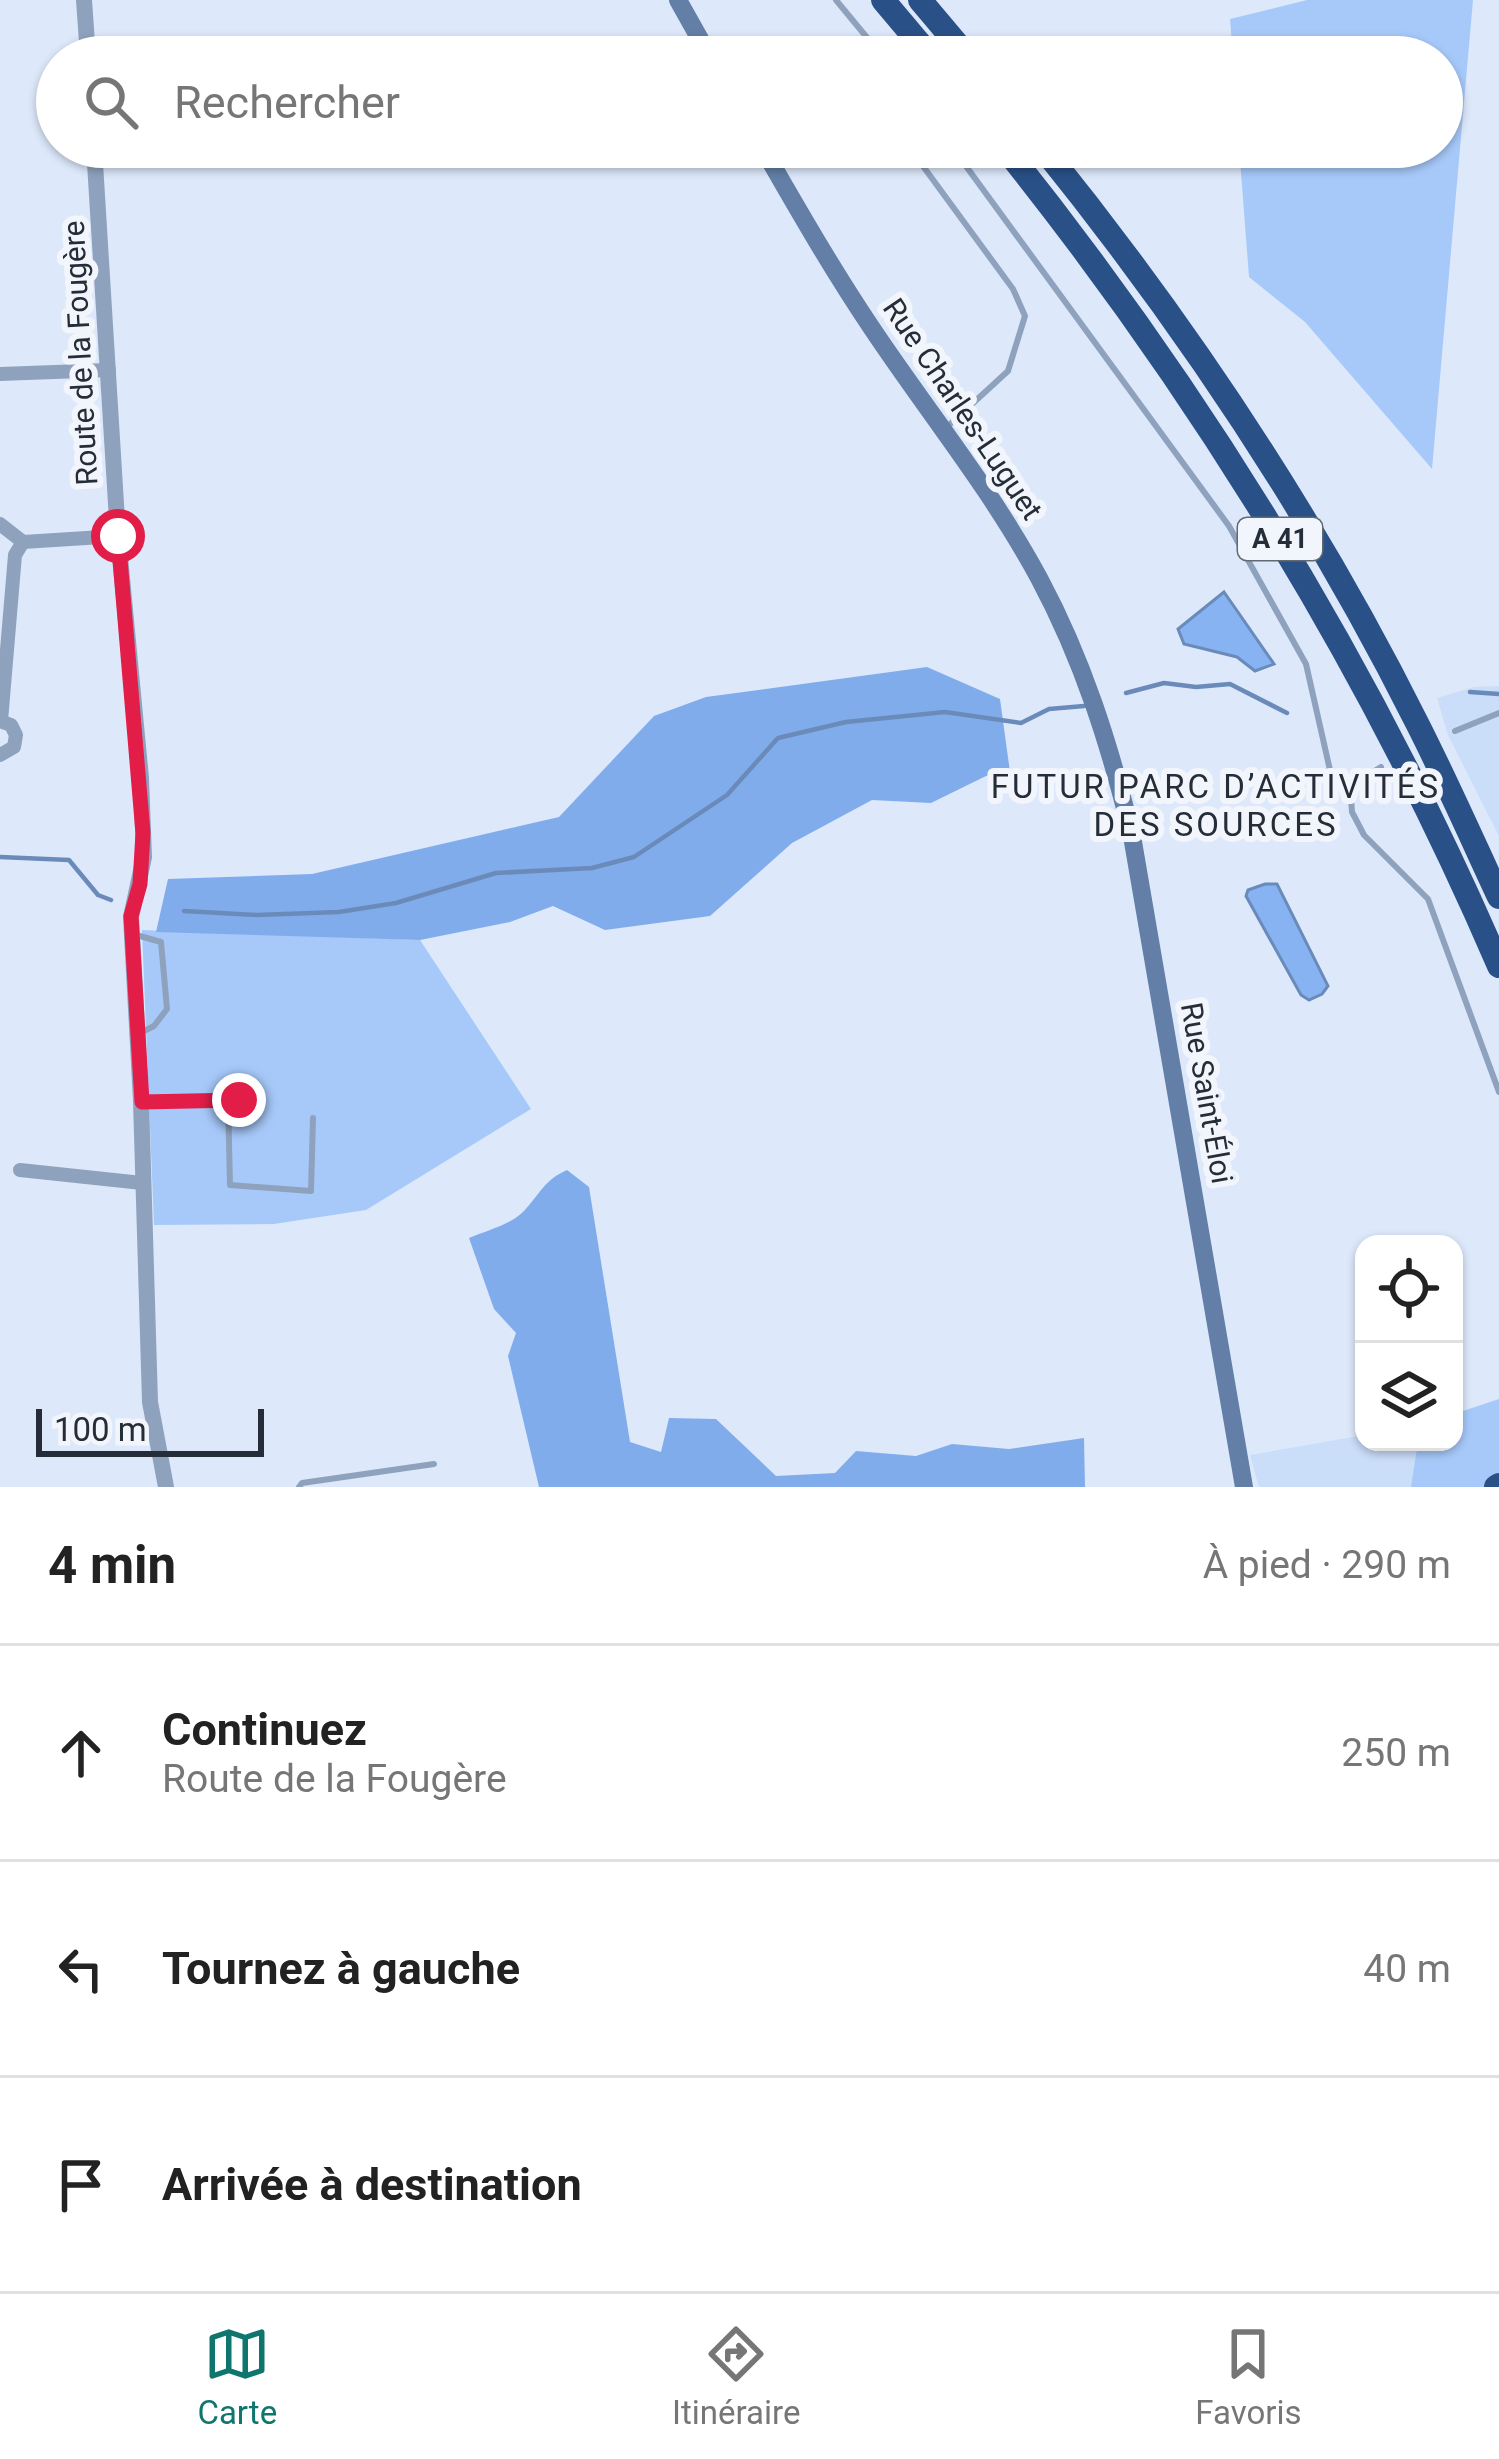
<!DOCTYPE html>
<html lang="fr">
<meta charset="utf-8">
<style>
:root{--surface:#fff;--page:#f6f6f6;--text:#222;--muted:#767676;--line:#e0e0e0;--accent:#0f766e}
body{margin:0;font-family:Roboto,sans-serif;background:var(--page);color:var(--text)}
.controls{position:absolute;right:36px;bottom:36px;display:grid;overflow:hidden;border-radius:24px;box-shadow:0 3px 9px #0004}
.controls button{width:108px;height:108px;display:grid;place-items:center;padding:0;border:0;border-bottom:3px solid var(--line);background:var(--surface);color:var(--text);font:60px sans-serif}
.scale{position:absolute;left:36px;bottom:30px;width:228px;box-sizing:border-box;padding-left:12px;border:6px solid #252d38;border-top:0;font-size:33px;line-height:42px;white-space:nowrap;color:#252d38;-webkit-text-stroke:9px #f2f6fc;paint-order:stroke}
.stop{position:absolute;width:36px;height:36px;margin:-27px;border:9px solid #e11d48;border-radius:50%;background:#fff}
.stop.end{background:#e11d48;border-color:#fff;box-shadow:0 3px 12px #0008}
.list{margin:0;padding:0;list-style:none}
h2{display:flex;justify-content:space-between;align-items:center;height:156px;margin:0;padding:0 48px;font-size:51px}
h2 small{font-size:39px;font-weight:400;color:var(--muted)}
.list li{display:grid;grid-template-columns:78px 1fr auto;gap:36px;align-items:center;box-sizing:border-box;height:216px;padding:0 48px;border-top:3px solid var(--line)}
.list b{display:block;font-size:45px;white-space:nowrap}
.list p{margin:0;font-size:39px;white-space:nowrap;color:var(--muted)}
.list em{font-size:39px;font-style:normal;color:var(--muted)}
.icon{flex:none;width:66px;height:66px;fill:none;stroke:currentColor;stroke-width:2;stroke-linecap:round;stroke-linejoin:round}
.map{position:relative;flex:none;width:1499px;height:1487px;overflow:hidden}
.search{position:absolute;background:var(--surface);box-shadow:0 3px 9px #0004;left:36px;right:36px;top:36px;height:132px;display:flex;align-items:center;gap:30px;box-sizing:border-box;padding:0 42px;border-radius:66px;color:var(--muted);font-size:45px}
.sheet{height:804px;background:var(--surface)}
nav{display:flex;justify-content:space-around;align-items:center;box-sizing:border-box;height:168px;border-top:3px solid var(--line);background:var(--surface);font-size:33px;color:var(--muted)}
nav a{display:grid;justify-items:center;gap:6px}
nav .on{color:var(--accent)}
.map>svg:first-child{display:block}
</style>
<div class="map">
<svg width="1499" height="1487" viewBox="0 0 1499 1487">
<rect width="100%" height="100%" fill="#dde9fb"/>
<g fill="#caddf9">
<path d="M1499,686V836L1448,735L1437,698L1474,687Z"/>
<path d="M1364,1435V1442H1454L1499,1487H1259L1250,1455Z"/>
</g>
<g fill="#a7c9fa">
<path d="M1307,0H1473L1432,469L1305,322L1249,277L1239,147H1442V57H1233L1230,19Z"/>
<path d="M142,930L420,940L531,1109L366,1210L274,1224L154,1225Z"/>
<path d="M1499,1399V1487H1411L1418,1442H1454V1414Z"/>
</g>
<g fill="#81aceb">
<path d="M927,667L1000,699L1010,772L986,776L931,803L872,800L792,843L710,916L605,930L553,906L510,922L420,940L156,932L168,879L312,874L559,817L654,716L706,697Z"/>
<path d="M567,1170L589,1187L630,1442L661,1452L669,1418L716,1419L776,1476L835,1473L856,1451L916,1456L952,1444L1009,1449L1084,1438L1085,1487H539L508,1356L516,1333L494,1309L469,1238C485,1231 512,1224 524,1211C540,1194 544,1180 567,1170Z"/>
</g>
<g fill="#87b3f2" stroke="#6a8bba" stroke-width="3">
<path d="M1224,592L1274,664L1255,671L1237,657L1184,644L1178,629Z"/>
<path d="M1265,884H1277L1328,986L1322,994L1309,1000L1301,995L1246,896L1248,890Z"/>
</g>
<g fill="none" stroke-linecap="round" stroke-linejoin="round">
<g stroke="#6a8bba" stroke-width="4.5">
<path d="M1470,692L1499,694"/>
<path d="M1126,693L1164,683L1196,687L1230,684L1287,713"/>
<path d="M0,857L69,860L98,895L111,900"/>
<path d="M184,911L257,915L339,912L396,903L496,873L592,868L634,857L727,795L778,738L846,722L945,712L1021,723L1049,709L1084,706"/>
</g>
<g stroke="#8fa2bd" stroke-width="6">
<path d="M836,0L883,57"/>
<path d="M909,147L1013,289L1025,316L1008,371L947,427"/>
<path d="M952,147L1229,526L1306,664L1332,779L1350,786"/>
<path d="M1455,731L1499,713"/>
<path d="M1381,767L1350,786L1352,812L1364,835L1428,899L1499,1092"/>
<path d="M133,934L161,942L167,1009L154,1026L142,1032"/>
<path d="M228,1100L230,1185L311,1191L313,1118"/>
<path d="M145,1101L239,1100"/>
<path d="M299,1487L302,1483L434,1464"/>
</g>
<g stroke="#8fa2bd" stroke-width="14">
<path d="M0,374L109,370"/>
<path d="M0,524L23,542"/>
<path d="M23,542L118,536"/>
<path d="M0,721L11,725L16,735L14,747L0,755"/>
<path d="M1,721L15,555L23,542"/>
<path d="M20,1170L142,1183"/>
</g>
<g stroke="#8fa2bd" stroke-width="16">
<path d="M84,0L88,57"/>
<path d="M94,147L118,536L141,778L144,857L131,917L141,1101L150,1402L166,1487"/>
</g>
<g stroke="#637fa7" stroke-width="18">
<path d="M678,0L710,57"/>
<path d="M762,147C797,208 832,269 871,327C927,411 991,489 1039,578C1083,660 1110,746 1132,836L1244,1487"/>
</g>
<g stroke="#295087" stroke-width="24">
<path d="M883,0L931,57"/>
<path d="M920,0L968,57"/>
<path d="M1004,147C1205,398 1372,671 1499,966"/>
<path d="M1042,147C1185,324 1315,519 1417,723C1446,780 1472,839 1499,897"/>
<path d="M1496,1487L1499,1485"/>
</g>
</g>
<g fill="none" stroke-linecap="round" stroke-linejoin="round">
<path stroke="#e11d48" stroke-width="15" d="M118,536L143,833L140,884L131,916L142,1102L239,1100"/>
</g>
<g text-anchor="middle" dominant-baseline="central" stroke-width="12" stroke-linejoin="round" paint-order="stroke">
<rect fill="#f2f6fc" stroke="#626973" stroke-width="3" x="1238" y="518" width="84" height="42" rx="9"/>
<g font-size="27" font-weight="bold" fill="#252d38">
<text x="1280" y="539">A 41</text>
</g>
<g font-size="30" fill="#252d38" stroke="#f2f6fc">
<text transform="translate(80 353) rotate(-93)">Route de la Fougère</text>
<text transform="translate(963 409) rotate(56)">Rue Charles-Luguet</text>
<text transform="translate(1207 1093) rotate(80)">Rue Saint-Éloi</text>
</g>
<g font-size="33" letter-spacing="3" fill="#252d38" stroke="#f2f6fc">
<text x="1216" y="786">FUTUR PARC D’ACTIVITÉS<tspan x="1216" dy="38">DES SOURCES</tspan></text>
</g>
</g>
</svg>
<div class="controls">
<button><svg class="icon" aria-label="locate" viewBox="0 0 24 24"><circle cx="12" cy="12" r="6"/><path d="M12 2v4M12 18v4M2 12h4M18 12h4"/></svg></button>
<button><svg class="icon" aria-label="layers" viewBox="0 0 24 24"><path d="M12 4l9 5-9 5-9-5zM3 14l9 5 9-5"/></svg></button>
</div>
<div class="scale">100 m</div>
<div class="stop" style="left:118px;top:536px"></div>
<div class="stop end" style="left:239px;top:1100px"></div>
<div class="search"><svg class="icon" aria-label="search" viewBox="0 0 24 24"><circle cx="10" cy="10" r="6"/><path d="M15 15l6 6"/></svg>Rechercher</div>
</div>
<section class="sheet">
<h2>4 min<small>À pied · 290 m</small></h2>
<ul class="list">
<li><svg class="icon" aria-label="ahead" viewBox="0 0 24 24"><path d="M12 20V5M6 11l6-6 6 6"/></svg><div><b>Continuez</b><p>Route de la Fougère</p></div><em>250 m</em></li>
<li><svg class="icon" aria-label="left" viewBox="0 0 24 24"><path d="M17 20v-9H6M10 6l-5 5 5 5"/></svg><div><b>Tournez à gauche</b></div><em>40 m</em></li>
<li><svg class="icon" aria-label="arrive" viewBox="0 0 24 24"><path d="M6 21V4h12l-3 4 3 4H6"/></svg><div><b>Arrivée à destination</b></div></li>
</ul>
</section>
<nav>
<a class="on"><svg class="icon" aria-label="map" viewBox="0 0 24 24"><path d="M3 6l6-2 6 2 6-2v14l-6 2-6-2-6 2zM9 4v14M15 6v14"/></svg>Carte</a>
<a><svg class="icon" aria-label="directions" viewBox="0 0 24 24"><path d="M12 3l9 9-9 9-9-9zM9 14v-3h6M13 9l2 2-2 2"/></svg>Itinéraire</a>
<a><svg class="icon" aria-label="saved" viewBox="0 0 24 24"><path d="M7 4h10v16l-5-4-5 4z"/></svg>Favoris</a>
</nav>
